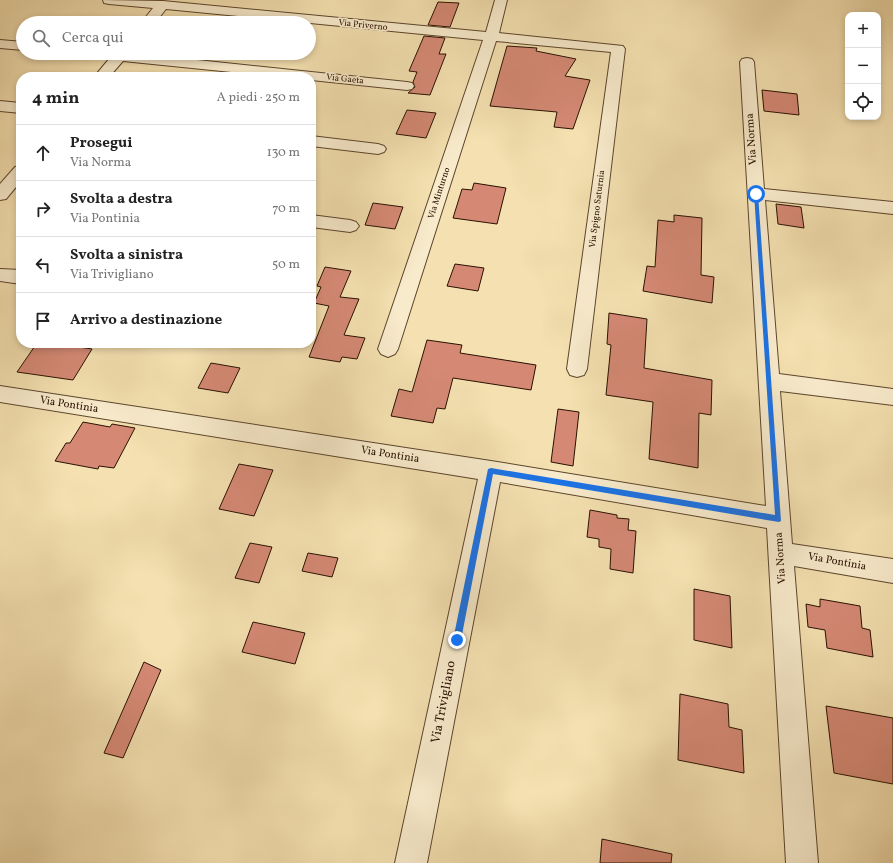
<!DOCTYPE html>
<html lang="it">
<meta charset="utf-8">
<style>
:root{--surface:#fff;--page:#f6f6f6;--text:#222;--muted:#767676;--line:#e0e0e0}
body{margin:0;font-family:Vollkorn,serif;background:var(--page);color:var(--text)}
.controls{position:absolute;right:12px;top:12px;display:grid;overflow:hidden;border-radius:8px;box-shadow:0 2px 6px #0003}
.controls button{width:36px;height:36px;display:grid;place-items:center;padding:0;border:0;border-bottom:1px solid var(--line);background:var(--surface);color:var(--text);font:20px sans-serif}
.stop{position:absolute;width:12px;height:12px;margin:-9px;border:3px solid #1a73e8;border-radius:50%;background:#fff}
.stop.end{background:#1a73e8;border-color:#fff;box-shadow:0 1px 4px #0008}
.list{margin:0;padding:0;list-style:none}
h2{display:flex;justify-content:space-between;align-items:center;height:52px;margin:0;padding:0 16px;font-size:17px}
h2 small{font-size:13px;font-weight:400;color:var(--muted)}
.list li{display:grid;grid-template-columns:26px 1fr auto;gap:12px;align-items:center;box-sizing:border-box;height:56px;padding:0 16px;border-top:1px solid var(--line)}
.list b{display:block;font-size:15px;white-space:nowrap}
.list p{margin:0;font-size:13px;white-space:nowrap;color:var(--muted)}
.list em{font-size:13px;font-style:normal;color:var(--muted)}
.icon{flex:none;width:22px;height:22px;fill:none;stroke:currentColor;stroke-width:2;stroke-linecap:round;stroke-linejoin:round}
.map{position:relative;flex:none;width:893px;height:863px;overflow:hidden}
.search{position:absolute;background:var(--surface);box-shadow:0 2px 6px #0003;left:16px;top:16px;width:300px;height:44px;display:flex;align-items:center;gap:10px;box-sizing:border-box;padding:0 14px;border-radius:22px;color:var(--muted);font-size:15px}
.panel{position:absolute;background:var(--surface);box-shadow:0 2px 6px #0003;left:16px;top:72px;width:300px;height:276px;border-radius:16px}
.map>svg:first-child{display:block}
</style>
<div class="map">
<svg width="893" height="863" viewBox="0 0 893 863">
<rect width="100%" height="100%" fill="#f4e0b0"/>
<filter id="stains"><feTurbulence type="fractalNoise" baseFrequency=".005" numOctaves="4"/><feColorMatrix values="0 0 0 0 .2 0 0 0 0 .09 0 0 0 0 .02 0 0 0 .5 -.17"/></filter>
<radialGradient id="worn" r=".72"><stop offset=".6" stop-color="#630" stop-opacity="0"/><stop offset="1" stop-color="#630" stop-opacity=".3"/></radialGradient>
<g fill="#d58975" stroke="#2a1100">
<path d="M438,2L459,3L450,27L428,25Z"/>
<path d="M424,36L445,38L439,54H446L430,95L408,93L415,87L413,82L417,72L409,71Z"/>
<path d="M507,46L537,48L536,51L576,59L565,76L590,80L573,129L554,127L557,112L490,106Z"/>
<path d="M762,90L797,94L799,115L764,111Z"/>
<path d="M407,110L436,113L426,138L396,134Z"/>
<path d="M474,183L506,188L497,224L453,218L462,189L472,190Z"/>
<path d="M373,203L403,207L395,229L365,225Z"/>
<path d="M776,204L801,207L804,228L778,224Z"/>
<path d="M674,215L702,218L701,275L714,277L712,303L643,291L647,266L655,267L658,220L674,222Z"/>
<path d="M455,264L484,268L478,291L447,286Z"/>
<path d="M325,267L351,271L340,297L359,299L344,335L365,338L357,359L342,357L340,362L309,357L329,306L314,303L321,287L317,286Z"/>
<path d="M609,313L647,319L644,368L712,380L711,415L699,413L698,468L649,459L653,402L606,395L611,345L607,344Z"/>
<path d="M427,340L462,345L460,353L536,365L531,390L453,378L445,409L437,408L433,423L391,416L399,389L412,392Z"/>
<path d="M37,343H53L92,349L73,380L17,372Z"/>
<path d="M211,363L240,368L228,393L198,388Z"/>
<path d="M558,409L579,412L573,466L551,462Z"/>
<path d="M83,422L110,427L112,424L135,428L114,468L99,466L98,469L55,461L66,443H70Z"/>
<path d="M239,464L273,470L254,516L219,509Z"/>
<path d="M590,510L617,515V518L629,519L628,530L636,531L633,573L610,569L611,549L599,547V539L587,537Z"/>
<path d="M250,543L272,547L259,583L235,578Z"/>
<path d="M308,553L338,558L332,577L302,571Z"/>
<path d="M694,589L730,596L732,648L694,640Z"/>
<path d="M820,599L860,606L862,628L870,630L873,657L827,648L825,630L808,627L806,604L820,607Z"/>
<path d="M253,622L305,633L295,664L242,652Z"/>
<path d="M144,662L161,670L123,758L104,753Z"/>
<path d="M680,694L728,704L729,727L742,730L744,773L678,760Z"/>
<path d="M826,706L893,718V784L834,773Z"/>
<path d="M602,839L672,854L671,863H600Z"/>
</g>
<g fill="none" stroke-linecap="round" stroke-linejoin="round">
<g stroke="#5c452c" stroke-width="2">
<g id="minor">
<path d="M103,0L163,1L486,32L495,0H507L499,33L623,46L625,49L587,369L584,375L577,377L570,375L567,369L611,52L496,41L398,349L395,354L388,357L381,354L378,349L483,40L166,9L155,23H141L153,8L109,4L104,3Z"/>
<path d="M0,40L23,42V50L0,48Z"/>
<path d="M84,53H131L407,82L412,83L414,86L412,89L407,90L311,80V77H280L123,61L109,77H94L109,59L86,56Z"/>
<path d="M747,58L752,59L754,62L764,189L893,202V214L765,200L779,374L893,389V405L780,391L792,544L893,559V583L794,566L818,863H786L767,528L500,482L427,863H395L478,479L0,402V386L491,461L766,506L740,62L742,59Z"/>
<path d="M0,101L21,103V113L0,111Z"/>
<path d="M311,136L378,144L384,146L386,149L384,152L378,154L311,146Z"/>
<path d="M21,166V181L6,199L0,200V184L15,167Z"/>
<path d="M311,215L350,220L356,222L359,226L356,230L350,232L311,227Z"/>
<path d="M0,269L21,270V284L0,281Z"/>
</g>
</g>
<use href="#minor" fill="#f8ebcc" fill-rule="evenodd"/>
</g>
<path fill="#1a73e8" d="M754,193L758,194L781,521L779,522L493,474L461,640L459,643H454L453,640L488,469L491,468L775,515Z"/>
<g text-anchor="middle" dominant-baseline="central" stroke-width="3.5" stroke-linejoin="round" paint-order="stroke">
<g font-size="9" fill="#2a1100" stroke="#f8ebcc">
<text transform="translate(363 25) rotate(6)">Via Priverno</text>
<text transform="translate(345 79) rotate(6)">Via Gaeta</text>
<text transform="translate(439 193) rotate(-72)">Via Minturno</text>
<text transform="translate(597 209) rotate(-83)">Via Spigno Saturnia</text>
</g>
<g font-size="11" fill="#2a1100" stroke="#f8ebcc">
<text transform="translate(752 139) rotate(-94)">Via Norma</text>
<text transform="translate(69 405) rotate(9)">Via Pontinia</text>
<text transform="translate(390 455) rotate(9)">Via Pontinia</text>
<text transform="translate(781 558) rotate(-94)">Via Norma</text>
<text transform="translate(837 562) rotate(10)">Via Pontinia</text>
</g>
<g font-size="13" fill="#2a1100" stroke="#f8ebcc">
<text transform="translate(444 702) rotate(-79)">Via Trivigliano</text>
</g>
</g>
<rect width="100%" height="100%" filter="url(#stains)"/>
<rect width="100%" height="100%" fill="url(#worn)"/>
</svg>
<div class="controls">
<button>+</button>
<button>−</button>
<button><svg class="icon" aria-label="locate" viewBox="0 0 24 24"><circle cx="12" cy="12" r="6"/><path d="M12 2v4M12 18v4M2 12h4M18 12h4"/></svg></button>
</div>
<div class="stop" style="left:756px;top:194px"></div>
<div class="stop end" style="left:457px;top:640px"></div>
<div class="search"><svg class="icon" aria-label="search" viewBox="0 0 24 24"><circle cx="10" cy="10" r="6"/><path d="M15 15l6 6"/></svg>Cerca qui</div>
<section class="panel">
<h2>4 min<small>A piedi · 250 m</small></h2>
<ul class="list">
<li><svg class="icon" aria-label="ahead" viewBox="0 0 24 24"><path d="M12 20V5M6 11l6-6 6 6"/></svg><div><b>Prosegui</b><p>Via Norma</p></div><em>130 m</em></li>
<li><svg class="icon" aria-label="right" viewBox="0 0 24 24"><path d="M7 20v-9h11M14 6l5 5-5 5"/></svg><div><b>Svolta a destra</b><p>Via Pontinia</p></div><em>70 m</em></li>
<li><svg class="icon" aria-label="left" viewBox="0 0 24 24"><path d="M17 20v-9H6M10 6l-5 5 5 5"/></svg><div><b>Svolta a sinistra</b><p>Via Trivigliano</p></div><em>50 m</em></li>
<li><svg class="icon" aria-label="arrive" viewBox="0 0 24 24"><path d="M6 21V4h12l-3 4 3 4H6"/></svg><div><b>Arrivo a destinazione</b></div></li>
</ul>
</section>
</div>
